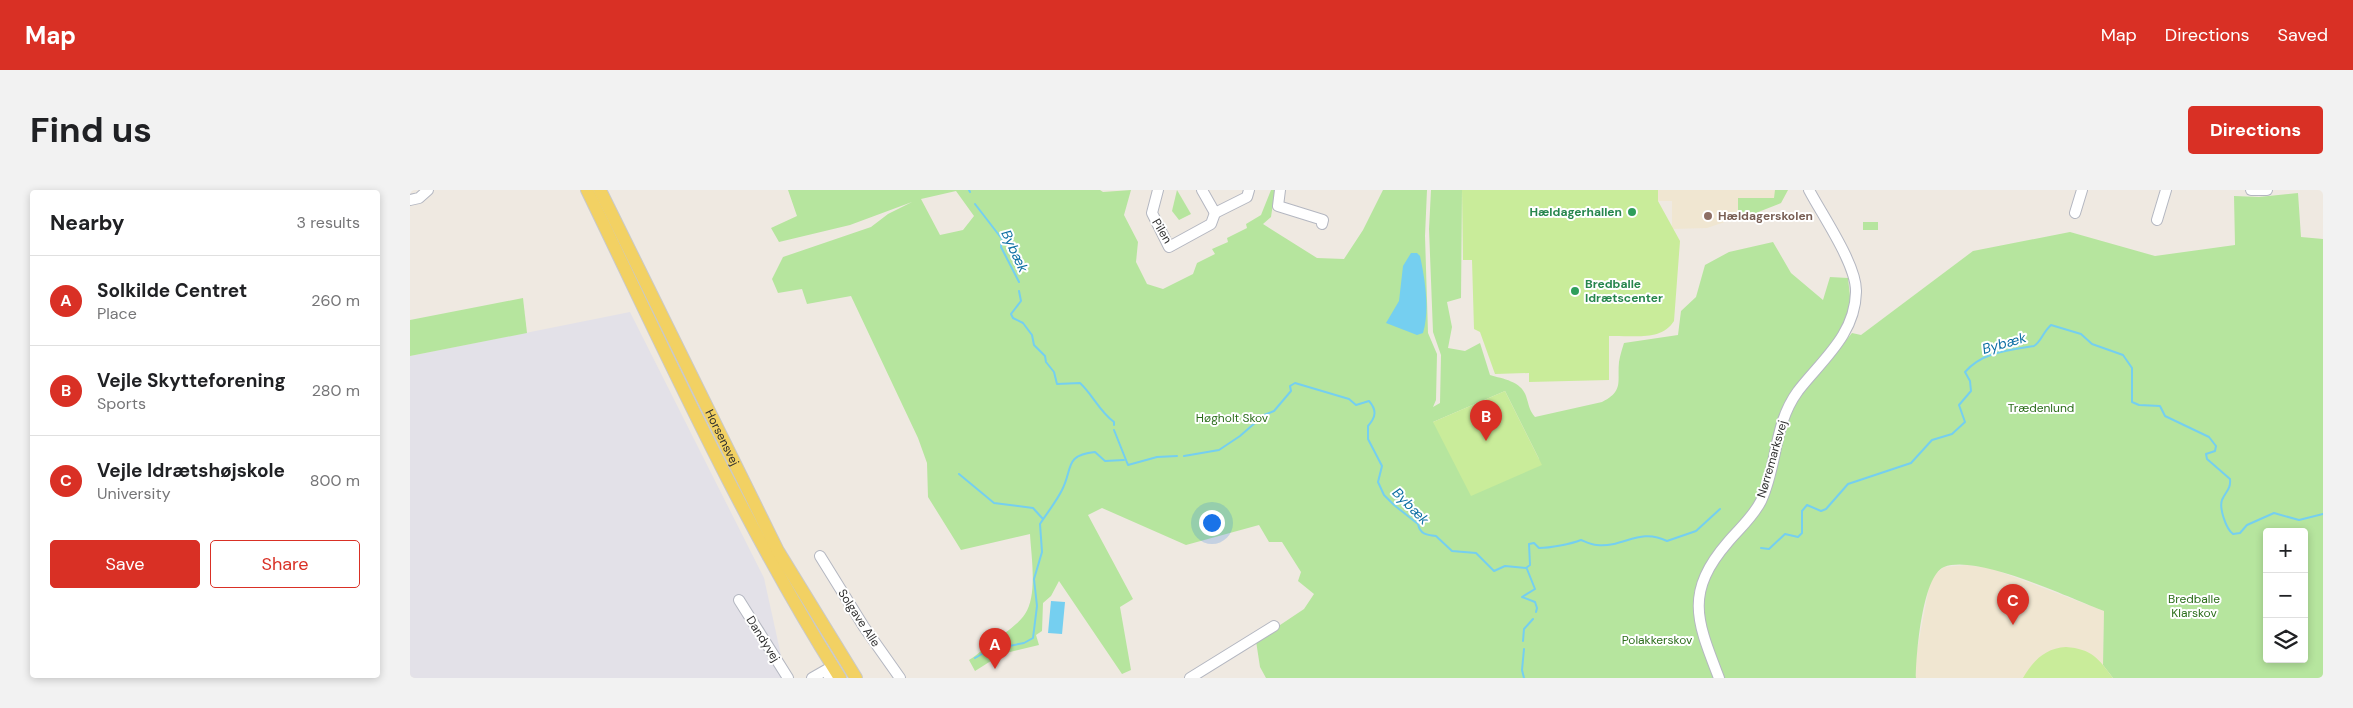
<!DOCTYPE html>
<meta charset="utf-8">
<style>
:root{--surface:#fff;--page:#f2f2f2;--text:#202124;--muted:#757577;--line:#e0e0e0;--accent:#d93025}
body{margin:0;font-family:"DM Sans",sans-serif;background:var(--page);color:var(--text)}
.controls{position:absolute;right:15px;bottom:15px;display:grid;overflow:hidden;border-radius:5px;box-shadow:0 2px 8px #0003}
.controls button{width:45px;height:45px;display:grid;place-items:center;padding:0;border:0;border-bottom:1px solid var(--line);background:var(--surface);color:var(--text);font:25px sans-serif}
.you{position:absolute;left:801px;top:332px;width:18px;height:18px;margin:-12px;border:4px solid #fff;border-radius:50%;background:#1a73e8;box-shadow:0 0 0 8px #1a73e833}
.badge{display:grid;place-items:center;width:32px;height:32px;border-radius:50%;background:var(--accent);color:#fff;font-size:16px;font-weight:700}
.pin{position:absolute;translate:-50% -41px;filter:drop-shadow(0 1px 2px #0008)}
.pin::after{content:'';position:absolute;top:26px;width:18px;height:15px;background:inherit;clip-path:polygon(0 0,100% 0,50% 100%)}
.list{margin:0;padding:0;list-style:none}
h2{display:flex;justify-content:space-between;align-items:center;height:65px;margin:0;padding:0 20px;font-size:21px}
h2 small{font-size:16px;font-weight:400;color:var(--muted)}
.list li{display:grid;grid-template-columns:32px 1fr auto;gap:15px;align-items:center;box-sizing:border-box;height:90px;padding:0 20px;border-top:1px solid var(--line)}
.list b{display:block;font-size:19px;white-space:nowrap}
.list p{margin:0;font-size:16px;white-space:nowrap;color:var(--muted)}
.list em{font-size:16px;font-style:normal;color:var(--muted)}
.actions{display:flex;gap:10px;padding:15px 20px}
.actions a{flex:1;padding:11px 0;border:1px solid var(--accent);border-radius:5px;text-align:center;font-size:18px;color:var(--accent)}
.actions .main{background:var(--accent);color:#fff}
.icon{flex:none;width:28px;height:28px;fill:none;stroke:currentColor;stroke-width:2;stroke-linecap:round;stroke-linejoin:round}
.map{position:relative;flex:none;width:1913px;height:488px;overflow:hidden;border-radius:5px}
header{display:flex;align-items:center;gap:30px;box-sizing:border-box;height:70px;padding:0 25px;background:var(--accent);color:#fff}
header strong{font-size:24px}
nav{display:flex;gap:28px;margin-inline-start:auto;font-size:18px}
.intro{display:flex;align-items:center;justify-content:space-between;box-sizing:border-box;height:120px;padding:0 30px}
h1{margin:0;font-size:35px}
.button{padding:12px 22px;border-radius:5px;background:var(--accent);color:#fff;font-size:18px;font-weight:700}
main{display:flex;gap:30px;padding:0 30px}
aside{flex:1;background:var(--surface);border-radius:5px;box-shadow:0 2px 8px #0003}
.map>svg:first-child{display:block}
</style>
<header>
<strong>Map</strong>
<nav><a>Map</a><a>Directions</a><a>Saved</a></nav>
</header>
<div class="intro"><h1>Find us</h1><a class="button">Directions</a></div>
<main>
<aside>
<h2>Nearby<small>3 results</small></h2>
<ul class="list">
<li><span class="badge">A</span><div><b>Solkilde Centret</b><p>Place</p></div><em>260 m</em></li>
<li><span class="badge">B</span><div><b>Vejle Skytteforening</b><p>Sports</p></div><em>280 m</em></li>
<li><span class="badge">C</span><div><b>Vejle Idrætshøjskole</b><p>University</p></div><em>800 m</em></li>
</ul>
<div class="actions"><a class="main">Save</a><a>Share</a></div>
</aside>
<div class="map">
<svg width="1913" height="488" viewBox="0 0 1913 488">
<rect width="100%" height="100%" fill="#efe9e1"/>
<path fill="#e3e1e8" d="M220,122L354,388L376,488H0V166Z"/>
<g fill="#f0e6d1">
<path d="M1248,0H1378L1371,13L1297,38L1262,39V11H1248Z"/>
<path d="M1557,375L1580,378L1694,421L1693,474L1703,488H1506V466L1519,397L1524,385L1534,377Z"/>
</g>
<g fill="#b6e59e" fill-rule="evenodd">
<path d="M378,0H690L693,2L721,0L714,25L728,52L726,72L737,94L753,99L783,84L787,73L805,64L802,59L818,52L817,48L837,38L836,34L851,25L861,0H865L861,27L853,34L907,68L934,69L953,40L973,0H1017L1015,46L1018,143L1027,164L1026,210L1023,217L1030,213L1031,165L1023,142L1019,39L1021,0H1052L1051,108L1037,112L1042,137L1038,158L1055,161L1070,153L1080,185C1093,189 1111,191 1116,206C1119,215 1119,220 1125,227L1192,212C1214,201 1207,192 1209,172C1210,166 1212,159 1214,153L1268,145L1271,121L1286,107L1295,75L1319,62L1363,52L1381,83L1413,110L1420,87L1438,88L1441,115L1435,138L1372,223L1362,250L1351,301L1342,318L1290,385L1284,403L1285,424L1306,488H856L850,477L846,451L894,419L904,404L888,391L891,382L872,352H859L849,335L776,355L692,318L678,325L723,409L710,417L721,480L712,484L649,391L641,406L633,413L632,441L626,445L629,455L592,464L565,481L559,470C568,465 572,459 580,454C592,445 607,436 615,424C628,405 621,365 620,344L551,360L518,307L517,273L508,248L441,106L397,114L392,99L368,103L362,89L373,67L461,37L478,24L502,12L440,35L369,52L361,38L387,26ZM546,1L564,26L553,40L530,45L511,9ZM1095,201L1129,269L1023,232Z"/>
<path d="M767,0L781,24L769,30L762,21Z"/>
<path d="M1365,0H1378L1371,13L1328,30V8H1364Z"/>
<path d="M1888,3L1891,47L1913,49V488H1703L1693,475L1694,421C1659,408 1568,364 1534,377C1512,386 1506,466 1506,488H1313L1306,473L1291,417L1299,383L1338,335L1369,249L1388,208L1442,143L1451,145L1563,61L1660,42L1745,66L1825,55L1824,6L1849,7ZM1857,342H1894V469H1857Z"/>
<rect x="1453" y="32" width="15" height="8"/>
<path d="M113,108L117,143L0,166V130Z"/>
</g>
<g fill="#c9ec9a">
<path d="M1052,0H1248V11L1270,51L1264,131C1251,152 1221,145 1199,146V190L1119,192V183L1085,184L1070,142L1064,139L1062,70H1053Z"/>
<path d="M1095,201L1132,275L1061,306L1023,232Z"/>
<path d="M1656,457C1682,459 1688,468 1703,488H1613C1623,471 1635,458 1656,457Z"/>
</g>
<g fill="#75cff0">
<path d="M1001,63H1007L1010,66C1015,89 1020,120 1013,143L1007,145L976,133L989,111L993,76Z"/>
<path d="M641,411L655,412L652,444L638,443Z"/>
</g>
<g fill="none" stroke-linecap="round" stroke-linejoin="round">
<g stroke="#75cff0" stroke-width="2">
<path d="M559,0L560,2"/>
<path d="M565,14L592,49L591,57L609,92"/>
<path d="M609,101L611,111L601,124L603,128L613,133L622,145L624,155L635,166L636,172L644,182L647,194L670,193C683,205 689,221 704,232V235"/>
<path d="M704,240L718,275L747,267L767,266"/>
<path d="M774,266L809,260L830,246L854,225L864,221L881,201L880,196L885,193L939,209L946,215L959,211C967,220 966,227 958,236V249L972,276L968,292L974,305L984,315L1008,334C1010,344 1016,345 1026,346L1042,361L1066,363L1084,381L1095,376L1116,378L1120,375L1119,354L1124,353L1129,358C1140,358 1161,354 1171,350C1176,352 1182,355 1187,355C1214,358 1229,337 1257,351L1286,341L1310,319"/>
<path d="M549,284L584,313L623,318L633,329"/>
<path d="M1351,358L1359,359L1375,344L1388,347L1392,343V321L1397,315L1411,321L1416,319L1438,294L1501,273L1522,250L1542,244L1555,232L1549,215L1561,201L1560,191L1555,182C1572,162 1599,160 1624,156C1631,152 1633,142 1641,135L1671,144L1682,154L1713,165L1722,178V212L1729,215L1750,216L1755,226L1799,247L1806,256L1805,261L1796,264L1797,269L1820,289C1821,299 1816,301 1812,310C1809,318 1816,339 1823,344L1830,343L1837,335L1864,323L1889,330L1913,324"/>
<path d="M1117,379L1125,399L1112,407L1125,412L1127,418L1126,422"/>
<path d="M1113,451L1114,439L1123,429"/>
<path d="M1114,459L1112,480L1114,488"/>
<path d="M565,468L579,460L614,453L623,448L627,416L624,389L632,362L630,334C637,323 646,312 652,300C663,279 654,265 685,262L695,271L714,270"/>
</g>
<g stroke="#b4b7c1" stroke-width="12">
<g id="minor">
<path d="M748,0L742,23L759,57L801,34L805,23"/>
<path d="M792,0L805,23"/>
<path d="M870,0L868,16L913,30L912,34"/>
<path d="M1841,0H1857"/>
<path d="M0,10L9,8L18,0"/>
<path d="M805,23L837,7L839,0"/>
<path d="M1665,23L1672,0"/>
<path d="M1747,30L1756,0"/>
<path d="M410,366L454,437L490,488"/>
<path d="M329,410L378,488"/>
<path d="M402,488L416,480L424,479L419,488"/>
<path d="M780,488L864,436"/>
<path d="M1309,488C1287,431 1274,403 1318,352C1329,339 1343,327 1351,311C1368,275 1363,235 1388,201C1412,170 1445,145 1446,102C1447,75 1412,25 1399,0"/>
</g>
</g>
<g stroke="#c9c9c9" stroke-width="14">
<g id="major">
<path d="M177,0C257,165 332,333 430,488"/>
<path id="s1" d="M190,0L368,361L446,488"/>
</g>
</g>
<use href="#minor" stroke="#fff" stroke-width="10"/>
<use href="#major" stroke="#f2d163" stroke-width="12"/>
</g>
<g fill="#2e9e5b" stroke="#fff" stroke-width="2">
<circle cx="1222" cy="22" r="5"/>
<circle cx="1165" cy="101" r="5"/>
</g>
<circle fill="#8d6e63" stroke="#fff" stroke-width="2" cx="1298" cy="26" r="5"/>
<g text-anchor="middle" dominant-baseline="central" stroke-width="4" stroke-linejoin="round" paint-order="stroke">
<g font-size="12" font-weight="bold" fill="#27864d" stroke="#fff" text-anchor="end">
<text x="1212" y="22">Hældagerhallen</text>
<text x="1175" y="94" text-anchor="start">Bredballe<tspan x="1175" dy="14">Idrætscenter</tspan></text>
</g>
<g font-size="12" font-weight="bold" fill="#785e54" stroke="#fff" text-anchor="start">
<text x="1308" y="26">Hældagerskolen</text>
</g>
<g font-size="12" fill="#2e2e2e" stroke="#fff">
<text transform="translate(752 41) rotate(59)">Pilen</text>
<text stroke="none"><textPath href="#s1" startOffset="276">Horsensvej</textPath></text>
<text transform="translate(1362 269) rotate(-74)">Nørremarksvej</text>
<text transform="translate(449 428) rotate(57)">Solgave Alle</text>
<text transform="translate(353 449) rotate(58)">Dandyvej</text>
</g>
<g font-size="12" fill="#2c6e1b" stroke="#fff">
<text x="1631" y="218">Trædenlund</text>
<text x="822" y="228">Høgholt Skov</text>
<text x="1784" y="409">Bredballe<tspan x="1784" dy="14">Klarskov</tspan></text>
<text x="1247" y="450">Polakkerskov</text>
</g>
<g font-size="14" font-style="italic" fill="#0d6fa3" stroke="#fff">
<text transform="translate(605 61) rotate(65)">Bybæk</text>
<text transform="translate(1594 153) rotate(-16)">Bybæk</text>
<text transform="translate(1001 316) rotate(45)">Bybæk</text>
</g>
</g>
</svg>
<div class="controls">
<button>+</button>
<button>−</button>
<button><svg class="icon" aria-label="layers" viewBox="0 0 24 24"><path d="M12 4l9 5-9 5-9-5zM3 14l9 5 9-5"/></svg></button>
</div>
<div class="you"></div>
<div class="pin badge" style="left:585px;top:479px">A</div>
<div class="pin badge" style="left:1076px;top:251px">B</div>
<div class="pin badge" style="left:1603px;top:435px">C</div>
</div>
</main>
